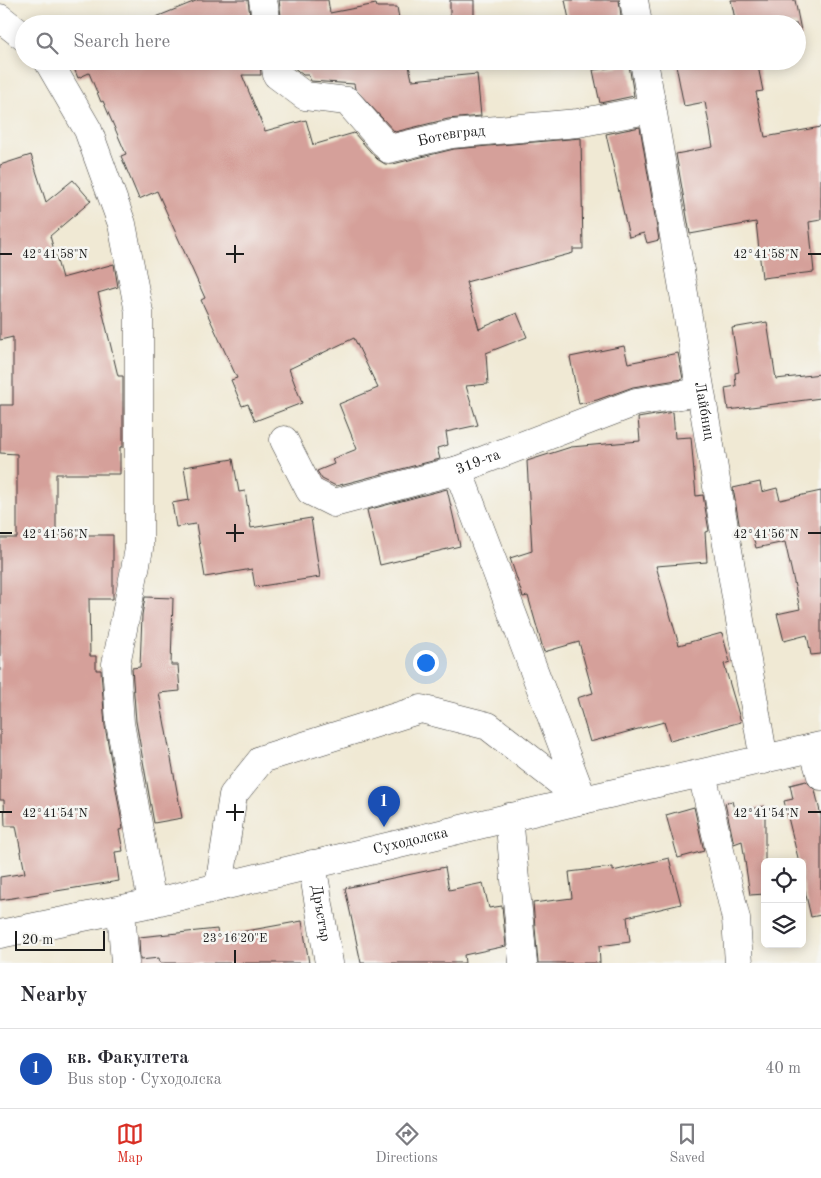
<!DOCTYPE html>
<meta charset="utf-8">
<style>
:root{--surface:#fff;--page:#f2f2f3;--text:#2b2b33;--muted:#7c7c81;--line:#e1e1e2;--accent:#d93025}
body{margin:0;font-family:"Old Standard TT",serif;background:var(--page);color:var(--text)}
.controls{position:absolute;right:15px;bottom:15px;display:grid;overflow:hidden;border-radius:8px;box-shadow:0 2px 12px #0003}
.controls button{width:45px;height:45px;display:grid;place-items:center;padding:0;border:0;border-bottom:1px solid var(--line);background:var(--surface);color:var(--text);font:25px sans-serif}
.scale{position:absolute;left:15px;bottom:12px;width:90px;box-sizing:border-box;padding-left:5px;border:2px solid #1c1c1c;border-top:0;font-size:14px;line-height:18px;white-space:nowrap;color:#1c1c1c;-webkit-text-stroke:4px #f6f6f2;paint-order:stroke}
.you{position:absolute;left:425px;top:662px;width:18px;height:18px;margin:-12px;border:4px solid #fff;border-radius:50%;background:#1a73e8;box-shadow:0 0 0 8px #1a73e833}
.badge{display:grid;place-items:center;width:32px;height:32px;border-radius:50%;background:var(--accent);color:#fff;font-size:16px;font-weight:700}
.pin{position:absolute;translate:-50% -41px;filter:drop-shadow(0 1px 2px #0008)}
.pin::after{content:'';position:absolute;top:26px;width:18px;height:15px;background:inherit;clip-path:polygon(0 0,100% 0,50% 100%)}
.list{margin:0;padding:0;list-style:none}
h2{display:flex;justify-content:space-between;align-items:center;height:65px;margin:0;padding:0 20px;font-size:21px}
h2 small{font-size:16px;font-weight:400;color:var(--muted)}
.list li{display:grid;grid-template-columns:32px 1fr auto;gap:15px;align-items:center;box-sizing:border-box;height:80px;padding:0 20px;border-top:1px solid var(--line)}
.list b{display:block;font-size:19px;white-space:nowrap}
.list p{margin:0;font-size:16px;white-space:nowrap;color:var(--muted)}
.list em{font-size:16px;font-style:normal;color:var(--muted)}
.icon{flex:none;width:28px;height:28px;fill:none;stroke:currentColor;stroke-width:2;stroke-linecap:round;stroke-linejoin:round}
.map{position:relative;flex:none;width:821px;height:963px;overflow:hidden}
.search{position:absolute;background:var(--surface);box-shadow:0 2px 12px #0003;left:15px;right:15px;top:15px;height:55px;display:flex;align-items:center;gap:12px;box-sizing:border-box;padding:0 18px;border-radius:28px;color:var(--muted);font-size:19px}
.sheet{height:145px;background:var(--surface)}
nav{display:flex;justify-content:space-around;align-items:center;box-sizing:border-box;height:70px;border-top:1px solid var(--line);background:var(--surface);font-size:14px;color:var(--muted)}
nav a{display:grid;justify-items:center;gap:2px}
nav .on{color:var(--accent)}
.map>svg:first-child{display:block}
</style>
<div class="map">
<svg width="821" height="963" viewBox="0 0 821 963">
<rect width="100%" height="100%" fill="#f6f6f2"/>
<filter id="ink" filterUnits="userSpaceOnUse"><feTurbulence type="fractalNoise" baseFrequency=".02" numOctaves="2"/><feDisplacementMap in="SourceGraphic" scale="10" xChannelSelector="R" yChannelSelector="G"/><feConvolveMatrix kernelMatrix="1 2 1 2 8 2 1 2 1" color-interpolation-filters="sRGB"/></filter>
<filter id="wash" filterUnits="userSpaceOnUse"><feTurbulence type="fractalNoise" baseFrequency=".0096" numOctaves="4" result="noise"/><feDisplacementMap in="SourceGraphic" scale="20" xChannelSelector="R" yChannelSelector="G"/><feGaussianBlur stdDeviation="1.12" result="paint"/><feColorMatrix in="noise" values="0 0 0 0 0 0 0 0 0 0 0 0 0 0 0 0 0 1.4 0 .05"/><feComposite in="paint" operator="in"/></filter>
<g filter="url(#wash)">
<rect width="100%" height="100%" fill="#f0e9d4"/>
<g id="blocks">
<g fill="#d5a09a">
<path d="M198,0H248L251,24H139Z"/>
<path d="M279,0H328L330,13L376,4L377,7H397L400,24H282Z"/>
<rect x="450" y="0" width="24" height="24"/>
<path d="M565,0H619L622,24H570Z"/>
<path d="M731,0H795L802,36L797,37V24H736Z"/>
<path d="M71,61H260L261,75H242L265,131L306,120L313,145L354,133L377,159L385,164H393L454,149L581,138L583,249H573V253L466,282L479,329L517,313L527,337L486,353L488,384L466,386L478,425L446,432L448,445L437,448L440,459L336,486L322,479L317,471L334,464L332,459L357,449L339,404L378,388L354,338L289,369L302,403L255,421L248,404L242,406L231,380L237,378L201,300L205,298L157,191L139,199L121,156L126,154L103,101L101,102L89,73L78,78Z"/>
<path d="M291,61H408L412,80L477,74L481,116L448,119L395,132L355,89L354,84L311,81L308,75H303L292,66Z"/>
<path d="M696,61H757L763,91L756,92L765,137L821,127V220L809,222L814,272L762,278L756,222L690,234L676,154L713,147L705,102L684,106L676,65Z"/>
<path d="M629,65L634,96L600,103L593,70Z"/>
<path d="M640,127L659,240L647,243L644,233L629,237L606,134Z"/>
<path d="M31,155L46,202L73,180L91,201L50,236L62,278L114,264L118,287L98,293L118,376H123V447H120V474H56V535H113V599H89L90,656H96V670H101L105,726L123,829L119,830L123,851L115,852L119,881L0,900V877L25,873L16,826H5L4,800H0V538H17V454L0,453V405H13V337L0,340V165Z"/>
<path d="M767,322L776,379L821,374V398L728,410L725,388L736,386L735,373L739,372L732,328Z"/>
<path d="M624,346L628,363L678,353L683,379L633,387L597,400L579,404L570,357Z"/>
<path d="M673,412L675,438L691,437L696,496L703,495L709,531L705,532L707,562L656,566L679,645L722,633L730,662L724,664L741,722L670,741L664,722L590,742L577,698L593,693L579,642L544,652L528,596L523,597L510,558L532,551L527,461L571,447L640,441L638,418Z"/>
<path d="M233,459L239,492L245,491L251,528L311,518L320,577L255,587L252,569L205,577L196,524L176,527L172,503L189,500L184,467Z"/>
<path d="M760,482L762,492L777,488L780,500L821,491V654L811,655L807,635L784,641L777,614L800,609L785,542L756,548L751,528L740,529L733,488Z"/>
<path d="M447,489L460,546L380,565L367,510Z"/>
<path d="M145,597L173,598L171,665H178L180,691L159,693L182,818L154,823L136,721L132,668L140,667L142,615Z"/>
<path d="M806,781L815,790L821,816V915L811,917L802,878V862H799L784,801L793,799L790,785Z"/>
<path d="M732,801L735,813L765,806V894L750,895L742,841L734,844L725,803Z"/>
<path d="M694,807L704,851L678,858L666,815Z"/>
<path d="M669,858L681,904L627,917L630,942L599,946L600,963H538L533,903L572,898L569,872L613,867V871Z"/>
<path d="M445,867L449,890L483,883L489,908L502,906L506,946L464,955L465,963H361L345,888Z"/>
<path d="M302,921L309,963H160L159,958L140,960L139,937L217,929L218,936Z"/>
</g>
</g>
</g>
<g filter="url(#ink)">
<use href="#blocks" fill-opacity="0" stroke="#3c3b38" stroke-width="1"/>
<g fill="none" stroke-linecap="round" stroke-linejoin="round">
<g stroke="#3c3b38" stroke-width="29">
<g id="minor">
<path d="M263,0L267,24"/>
<path d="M634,0L638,24"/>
<path d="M0,18L24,37"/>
<path d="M48,61L88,130L122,224L139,312V549L116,664L120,723L152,903"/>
<path id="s1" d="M275,61L277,75L305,96L347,101L389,149L452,134L578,123L652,109"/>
<path id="s2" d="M644,61L764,760"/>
<path id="s3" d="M284,440L310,491L334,503L458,470L636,402L700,392"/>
<path d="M458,470L583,800"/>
<path d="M813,748L821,776"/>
<path d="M702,774L736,919L739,963"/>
<path d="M509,817L523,963"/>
<path id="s4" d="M312,864L329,963"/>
<path d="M219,887L233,795L262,759L421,709L488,726L583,800"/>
<path d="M121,910L125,963"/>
<path id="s5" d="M0,934L152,903L583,800L821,746"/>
</g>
</g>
<use href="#minor" stroke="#fff" stroke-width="28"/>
</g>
</g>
<path fill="none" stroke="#1c1c1c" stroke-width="2" d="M235,245V263M0,254H12M226,254H244M808,254H821M235,524V542M0,533H12M226,533H244M808,533H821M235,804V821M0,812H12M226,812H244M808,812H821M235,950V963"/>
<g text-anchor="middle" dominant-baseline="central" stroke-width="5" stroke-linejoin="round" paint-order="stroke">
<g font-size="15" fill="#1c1c1c" stroke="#f6f6f2">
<text stroke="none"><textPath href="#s1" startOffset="219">Ботевград</textPath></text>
<text stroke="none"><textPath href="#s2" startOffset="355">Лайбниц</textPath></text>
<text stroke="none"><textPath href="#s3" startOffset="234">319-та</textPath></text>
<text stroke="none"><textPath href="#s5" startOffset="421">Суходолска</textPath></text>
<text stroke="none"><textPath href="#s4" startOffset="50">Дръстър</textPath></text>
</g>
</g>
<g font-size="12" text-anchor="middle" fill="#1c1c1c" stroke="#f6f6f2" stroke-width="5" stroke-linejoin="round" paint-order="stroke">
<text x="55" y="258">42°41'58"N</text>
<text x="766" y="258">42°41'58"N</text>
<text x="55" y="538">42°41'56"N</text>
<text x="766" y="538">42°41'56"N</text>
<text x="55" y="817">42°41'54"N</text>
<text x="766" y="817">42°41'54"N</text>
<text x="235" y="942">23°16'20"E</text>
</g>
</svg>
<div class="controls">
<button><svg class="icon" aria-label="locate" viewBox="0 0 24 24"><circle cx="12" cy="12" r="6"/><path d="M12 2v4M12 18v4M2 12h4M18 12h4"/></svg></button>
<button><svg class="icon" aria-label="layers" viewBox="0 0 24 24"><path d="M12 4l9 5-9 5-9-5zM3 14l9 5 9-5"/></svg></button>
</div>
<div class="scale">20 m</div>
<div class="you"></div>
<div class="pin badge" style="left:384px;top:827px;background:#1a4fb4">1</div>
<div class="search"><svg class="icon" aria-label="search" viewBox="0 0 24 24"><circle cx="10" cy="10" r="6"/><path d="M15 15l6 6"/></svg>Search here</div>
</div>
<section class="sheet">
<h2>Nearby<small></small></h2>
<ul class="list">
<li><span class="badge" style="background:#1a4fb4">1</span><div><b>кв. Факултета</b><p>Bus stop · Суходолска</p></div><em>40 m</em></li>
</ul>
</section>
<nav>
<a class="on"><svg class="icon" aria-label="map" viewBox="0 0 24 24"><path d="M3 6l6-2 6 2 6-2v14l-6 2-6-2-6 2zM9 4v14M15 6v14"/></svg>Map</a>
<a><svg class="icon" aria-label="directions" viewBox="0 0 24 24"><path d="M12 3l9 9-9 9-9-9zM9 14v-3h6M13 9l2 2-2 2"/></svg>Directions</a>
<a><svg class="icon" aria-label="saved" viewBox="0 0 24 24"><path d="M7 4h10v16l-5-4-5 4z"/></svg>Saved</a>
</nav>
